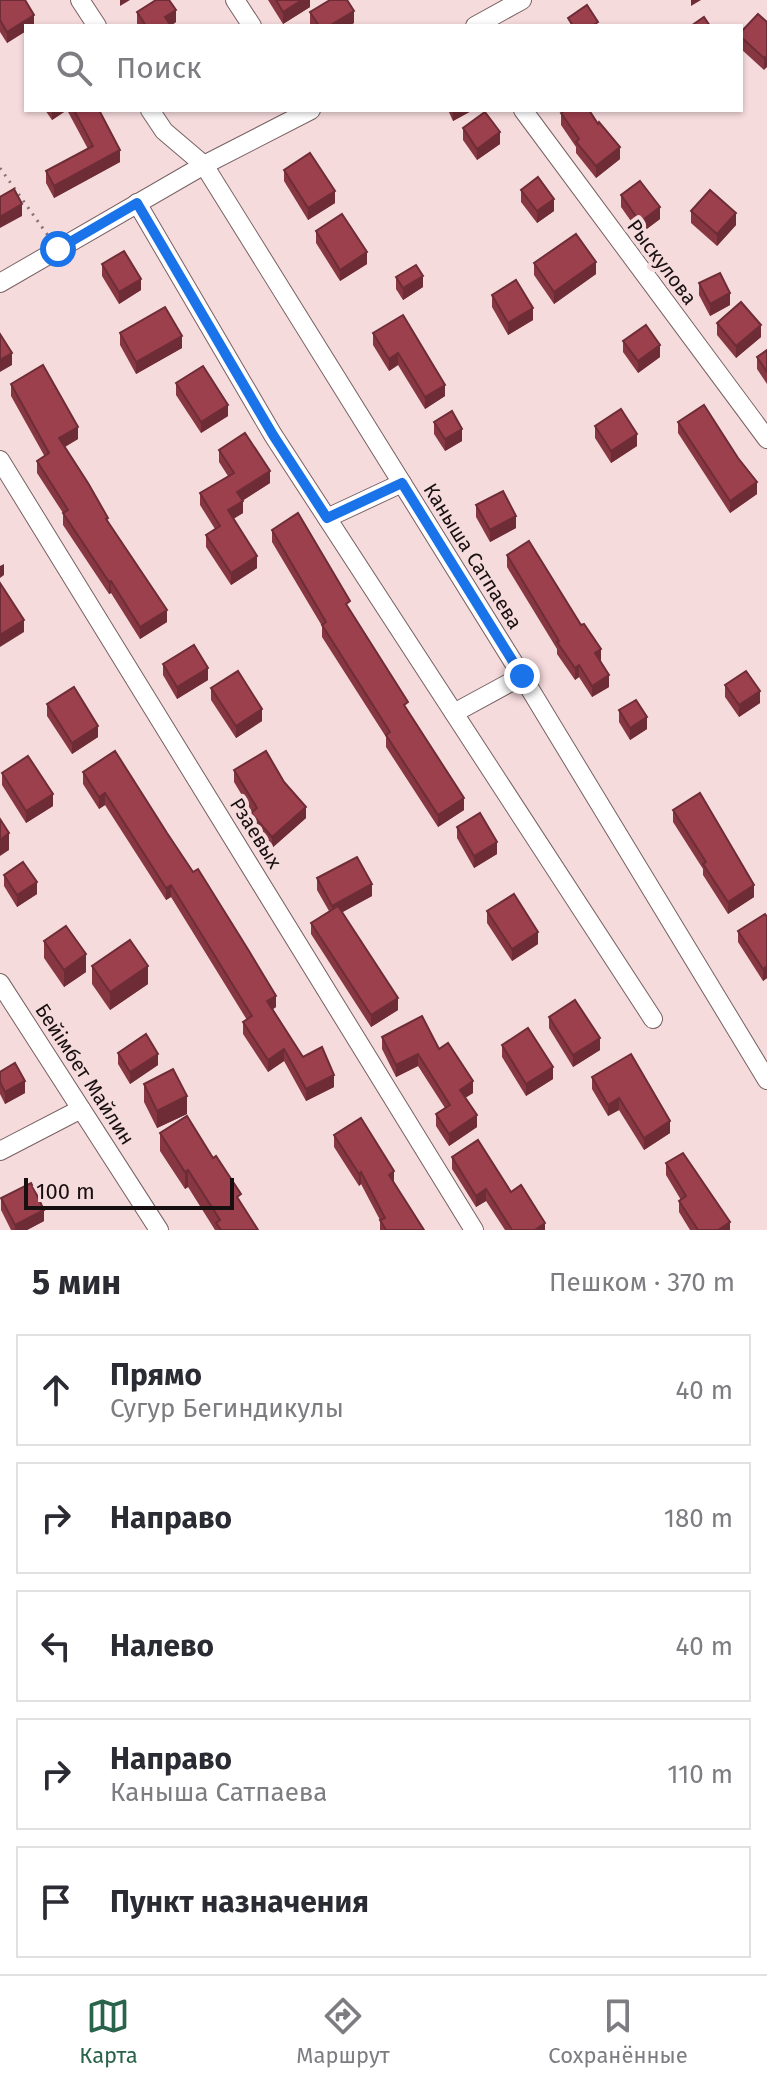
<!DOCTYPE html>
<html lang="ru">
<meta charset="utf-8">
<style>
:root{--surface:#fff;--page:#f2f2f3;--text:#2b2b33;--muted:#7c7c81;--line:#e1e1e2;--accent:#2a634b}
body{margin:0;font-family:"Fira Sans",sans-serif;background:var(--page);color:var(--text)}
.scale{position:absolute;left:24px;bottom:20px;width:210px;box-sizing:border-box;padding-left:8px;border:4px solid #181010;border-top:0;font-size:22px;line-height:28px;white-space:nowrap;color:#181010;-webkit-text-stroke:6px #f6dbdd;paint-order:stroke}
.stop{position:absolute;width:24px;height:24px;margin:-18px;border:6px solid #1a73e8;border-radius:50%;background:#fff}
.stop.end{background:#1a73e8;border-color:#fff;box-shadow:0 2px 8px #0008}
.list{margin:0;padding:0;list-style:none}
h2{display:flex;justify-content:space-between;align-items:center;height:104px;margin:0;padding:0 32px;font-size:34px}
h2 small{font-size:26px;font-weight:400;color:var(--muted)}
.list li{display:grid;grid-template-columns:52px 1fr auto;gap:24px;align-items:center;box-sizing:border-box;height:112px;margin:0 16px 16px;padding:0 16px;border:2px solid var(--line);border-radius:0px}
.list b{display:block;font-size:30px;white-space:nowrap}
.list p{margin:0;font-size:26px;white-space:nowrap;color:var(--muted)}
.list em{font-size:26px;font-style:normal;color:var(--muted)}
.icon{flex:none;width:44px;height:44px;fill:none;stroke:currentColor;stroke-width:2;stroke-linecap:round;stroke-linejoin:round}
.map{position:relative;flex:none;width:767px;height:1230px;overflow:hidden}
.search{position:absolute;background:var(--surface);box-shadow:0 2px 6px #0004;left:24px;right:24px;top:24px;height:88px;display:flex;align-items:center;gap:20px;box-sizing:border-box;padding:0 28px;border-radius:0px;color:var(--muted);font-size:30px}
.sheet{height:744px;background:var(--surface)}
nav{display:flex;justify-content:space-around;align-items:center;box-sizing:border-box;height:112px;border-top:2px solid var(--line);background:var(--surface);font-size:22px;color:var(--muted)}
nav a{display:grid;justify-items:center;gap:4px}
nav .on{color:var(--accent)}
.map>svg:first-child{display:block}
</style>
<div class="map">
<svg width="767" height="1230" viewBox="0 0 767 1230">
<rect width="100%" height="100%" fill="#f6dbdd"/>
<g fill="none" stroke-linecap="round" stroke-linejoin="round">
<g stroke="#786162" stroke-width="20">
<g id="minor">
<path d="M80,0L97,26"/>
<path d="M235,0L252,26"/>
<path d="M475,26L522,0"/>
<path d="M150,110L164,131L204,165L522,676L767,1080"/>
<path d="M523,110L767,439"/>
<path d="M137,203L273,435L653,1019"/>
<path d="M0,283L204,165L311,110"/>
<path d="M0,460L474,1230"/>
<path d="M327,518L402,483"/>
<path d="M454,713L522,676"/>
<path d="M0,983L159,1230"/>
<path d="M0,1151L81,1109"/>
</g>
</g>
<path stroke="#857475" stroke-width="3" stroke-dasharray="2 6" stroke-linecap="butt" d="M0,168L49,237"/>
<use href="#minor" stroke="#fff" stroke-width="18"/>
</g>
<g fill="#873742">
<path d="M0,0L34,26L7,43L0,32Z"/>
<path d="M268,0H310V7L283,24Z"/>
<path d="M137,12L176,22L171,26H138L137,24Z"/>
<path d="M310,12L354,23L348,26H312L310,24Z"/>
<path d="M767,22L764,70L741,49V32Z"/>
<path d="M45,110H99L120,162L54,198L46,183V171L88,149L67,110L52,120Z"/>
<path d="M448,110H473L453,121Z"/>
<path d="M561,113L620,159L596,178L576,153V147L561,125Z"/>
<path d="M463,128L500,144L477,160L463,140Z"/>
<path d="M284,170L335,203L308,220L284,181Z"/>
<path d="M521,190L554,211L537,223L521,202Z"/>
<path d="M621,195L660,219L640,234L621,207Z"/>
<path d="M691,211L736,225L717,246L691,223Z"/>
<path d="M316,231L367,264L340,281L316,243Z"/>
<path d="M534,263L596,274L554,304L534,275Z"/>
<path d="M102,264L141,290L119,304L102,276Z"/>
<path d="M396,277L423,287L403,300L396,289Z"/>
<path d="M699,283L730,305L710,316L699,295Z"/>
<path d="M492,295L533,320L508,335L492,307Z"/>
<path d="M403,315L445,396L425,409L398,365L389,371L373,345V333Z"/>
<path d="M717,323L761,337L736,358L717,335Z"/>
<path d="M120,333L182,348L136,374L120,345Z"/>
<path d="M623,341L660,357L638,373L623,352Z"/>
<path d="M767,350V384L757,369V357Z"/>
<path d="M176,383L228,416L201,433L176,395Z"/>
<path d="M11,384L78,439L65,447L167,622L140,639L111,593L109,594L63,525V513L37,473V461L45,457L11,396Z"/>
<path d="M434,422L462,441L445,451L434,434Z"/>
<path d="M678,422L738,458L757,494L730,513L678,433Z"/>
<path d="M595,426L637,446L611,463L595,438Z"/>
<path d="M219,450L270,483L242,501L243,513L233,519L257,568L231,585L206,547V535L215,529L200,505V493L228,476L219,462Z"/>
<path d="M476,505L516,528L490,542L476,517Z"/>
<path d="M272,530L408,712L464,810L438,827L386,747V737L322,637V626L272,542Z"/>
<path d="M507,555L601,661L609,687L592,697L579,677L575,680L557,654V649L507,567Z"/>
<path d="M163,664L208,680L177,699L163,675Z"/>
<path d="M725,685L760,703L739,717L725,697Z"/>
<path d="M211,688L262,721L236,738L211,700Z"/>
<path d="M47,704L98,737L72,754L47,716Z"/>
<path d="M619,710L647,729L630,740L619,722Z"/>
<path d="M115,751L276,1007L273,1009L303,1057L334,1087L306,1101L284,1061L268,1072L243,1034V1022L247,1020L171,897L166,900L105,805L99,809L83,784V772Z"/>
<path d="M234,770L306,818L272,848L251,825V813L252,812L234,782Z"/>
<path d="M2,773L53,806L26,823L2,785Z"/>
<path d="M673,810L754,897L728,914L703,875V869L673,822Z"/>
<path d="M457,827L497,854L474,868L457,838Z"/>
<path d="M4,875L37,894L17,907L4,886Z"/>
<path d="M317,878L372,896L342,912L398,1010L371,1027L311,934V923L329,911L317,890Z"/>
<path d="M487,911L538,944L512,961L487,923Z"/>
<path d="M767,917V978L763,981L738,942V931Z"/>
<path d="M44,941L86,972L64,987L44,958Z"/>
<path d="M92,966L148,984L110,1010L92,984Z"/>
<path d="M549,1017L600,1050L573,1067L549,1028Z"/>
<path d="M382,1037L439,1049L473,1093L465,1098L477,1127L449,1146L436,1126V1114L445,1108L418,1066L396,1077L382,1049Z"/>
<path d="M502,1045L553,1079L526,1096L502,1057Z"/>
<path d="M118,1053L158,1065L130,1084L118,1064Z"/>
<path d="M592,1077L670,1133L644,1150L619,1110L608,1116L592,1089Z"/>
<path d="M0,1082L25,1093L5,1104L0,1094Z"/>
<path d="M144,1084L187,1114L157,1128L144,1102Z"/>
<path d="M160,1133L241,1203L258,1230H215L188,1187L185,1189L160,1151Z"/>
<path d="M334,1135L394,1183L424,1230H380V1220L361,1184L359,1186L334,1147Z"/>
<path d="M452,1157L511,1192L545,1230H505L486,1201L476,1207L452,1169Z"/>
<path d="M666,1163L730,1230H690L679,1212V1201L681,1200L666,1175Z"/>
<path d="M1,1198L44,1221L27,1230H11L1,1210Z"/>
</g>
<g fill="#6e2d36">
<path d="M120,0H130L120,6Z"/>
<path d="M302,0H310V7L283,24V12Z"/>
<path d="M691,0H701L691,6Z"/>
<path d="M176,10V22L169,26L165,17Z"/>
<path d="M354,11V23L348,26H329Z"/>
<path d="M34,15V26H26V31L7,43V32Z"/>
<path d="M767,56V67L764,70V58Z"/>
<path d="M52,110H67L52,120Z"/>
<path d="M453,110H473L453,121Z"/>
<path d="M500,132V144L477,160V149Z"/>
<path d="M620,147V159L596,178V166Z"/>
<path d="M120,150V162L54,198V186Z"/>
<path d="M335,191V203L308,220V208Z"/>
<path d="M554,199V211L537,223V211Z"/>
<path d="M22,204V216L0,228V217Z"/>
<path d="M660,207V219L640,234V222Z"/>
<path d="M736,213V225L717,246V234Z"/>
<path d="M367,252V264L340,281V270Z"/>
<path d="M596,262V274L554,304V292Z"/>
<path d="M423,276V287L403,300V288Z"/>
<path d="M141,279V290L119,304V292Z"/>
<path d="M730,293V305L710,316V304Z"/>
<path d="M533,308V320L508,335V323Z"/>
<path d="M761,325V337L736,358V346Z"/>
<path d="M182,336V348L136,374V362Z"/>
<path d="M660,345V357L638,373V361Z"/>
<path d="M12,353V365L0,372V360Z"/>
<path d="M398,353V365L389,371V359Z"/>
<path d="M445,385V396L425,409V397Z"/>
<path d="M228,405V416L201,433V422Z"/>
<path d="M78,427V439L59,450V438Z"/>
<path d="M462,429V441L445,451V439Z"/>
<path d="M637,434V446L611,463V451Z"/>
<path d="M270,471V483L237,504V492Z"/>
<path d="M757,482V494L730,513V501Z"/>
<path d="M243,501V513L228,522V510Z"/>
<path d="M516,516V528L490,542V530Z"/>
<path d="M257,556V568L231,585V573Z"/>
<path d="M4,564V575L0,578V566Z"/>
<path d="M111,581V593L109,594V582Z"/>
<path d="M167,610V622L140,639V627Z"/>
<path d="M24,620V632L0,647V635Z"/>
<path d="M601,649V661L595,665V653Z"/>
<path d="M579,665V677L575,680V668Z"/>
<path d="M208,668V680L177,699V687Z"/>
<path d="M609,675V687L592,697V686Z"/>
<path d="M760,691V703L739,717V705Z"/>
<path d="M262,709V721L236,738V726Z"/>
<path d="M647,717V729L630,740V728Z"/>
<path d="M98,726V737L72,754V743Z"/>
<path d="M105,793V805L99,809V797Z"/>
<path d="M53,794V806L26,823V811Z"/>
<path d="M464,798V810L438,827V815Z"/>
<path d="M306,807V818L272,848V837Z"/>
<path d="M9,833V850L0,856V840Z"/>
<path d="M497,842V854L474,868V856Z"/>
<path d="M37,882V894L17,907V895Z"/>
<path d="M372,884V896L332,918V906Z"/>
<path d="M171,885V897L166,900V888Z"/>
<path d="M754,885V897L728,914V902Z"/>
<path d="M538,932V944L512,961V949Z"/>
<path d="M86,954V972L64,987V970Z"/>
<path d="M148,966V984L110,1010V992Z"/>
<path d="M767,966V978L763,981V969Z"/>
<path d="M276,996V1007L267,1013V1001Z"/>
<path d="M398,998V1010L371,1027V1015Z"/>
<path d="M600,1038V1050L573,1067V1055Z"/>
<path d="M284,1049V1061L268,1072V1060Z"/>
<path d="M158,1054V1065L130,1084V1072Z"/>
<path d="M418,1054V1066L396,1077V1065Z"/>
<path d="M553,1067V1079L526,1096V1084Z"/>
<path d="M334,1075V1087L306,1101V1089Z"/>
<path d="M25,1081V1093L5,1104V1092Z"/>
<path d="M473,1081V1093L460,1101V1090Z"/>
<path d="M187,1096V1114L157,1128V1111Z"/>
<path d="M619,1098V1110L608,1116V1105Z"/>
<path d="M477,1115V1127L449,1146V1134Z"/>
<path d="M670,1121V1133L644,1150V1138Z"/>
<path d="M188,1170V1187L185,1189V1172Z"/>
<path d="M394,1171V1183L389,1175Z"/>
<path d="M361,1172V1184L359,1186V1174Z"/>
<path d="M486,1189V1201L476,1207V1196Z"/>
<path d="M44,1210V1221L27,1230H15V1225Z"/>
<path d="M730,1222V1230H718Z"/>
<path d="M545,1223V1230H535Z"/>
</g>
<g fill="#9d404d" stroke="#6e2d36" stroke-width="2">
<path d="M0,0H25L34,15L7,32L0,20Z"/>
<path d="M156,0H169L176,10L165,17L171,26H146L137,12Z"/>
<path d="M276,0H302L283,12Z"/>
<path d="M330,0H347L354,11L329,26H319L310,12Z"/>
<path d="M587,5L598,22L592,26H573L568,18Z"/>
<path d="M758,14L767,22V56L764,58L741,37V32Z"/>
<path d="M704,17L710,26H691Z"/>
<path d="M74,110H99L120,150L54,186L46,171L93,146Z"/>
<path d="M566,110H589L598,124L599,122L620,147L596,166L576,142L579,139L561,113Z"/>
<path d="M485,112L500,132L477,149L463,128Z"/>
<path d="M310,153L335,191L308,208L284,170Z"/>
<path d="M538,177L554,199L537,211L521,190Z"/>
<path d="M640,181L660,207L640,222L621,195Z"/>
<path d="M14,189L22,204L0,217V197Z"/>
<path d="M710,190L736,213L717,234L691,211Z"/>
<path d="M342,214L367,252L340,270L316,231Z"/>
<path d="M576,234L596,262L554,292L534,263Z"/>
<path d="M124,251L141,279L119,292L102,264Z"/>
<path d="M416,265L423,276L403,288L396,277Z"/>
<path d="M720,273L730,293L710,304L699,283Z"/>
<path d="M516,280L533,308L508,323L492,295Z"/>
<path d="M741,302L761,325L736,346L717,323Z"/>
<path d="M165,307L182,336L136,362L120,333Z"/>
<path d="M403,315L445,385L425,397L398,353L389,359L373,333Z"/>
<path d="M646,325L660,345L638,361L623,341Z"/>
<path d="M0,334L12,353L0,360Z"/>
<path d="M767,350V372L757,357Z"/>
<path d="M43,365L78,427L59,438L88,483L108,518L106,519L167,610L140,627L111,581L109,582L63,513L68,510L37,461L49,453L11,384Z"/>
<path d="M203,366L228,405L201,422L176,383Z"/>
<path d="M704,405L738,458L757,482L730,501L678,422Z"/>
<path d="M621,409L637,434L611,451L595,426Z"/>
<path d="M452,411L462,429L445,439L434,422Z"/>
<path d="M245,433L270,471L237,492L243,501L228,510L257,556L231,573L206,535L220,526L200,493L234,473L219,450Z"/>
<path d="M503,491L516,516L490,530L476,505Z"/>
<path d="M298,513L350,601L346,604L408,702L404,705L464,798L438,815L386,735L390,732L322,625L326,622L272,530Z"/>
<path d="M529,541L581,625L584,624L601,649L595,653L609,675L592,686L579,665L575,668L557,642L559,641L507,555Z"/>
<path d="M0,583L24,620L0,635Z"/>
<path d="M194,645L208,668L177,687L163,664Z"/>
<path d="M238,671L262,709L236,726L211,688Z"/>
<path d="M746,671L760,691L739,705L725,685Z"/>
<path d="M74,687L98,726L72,743L47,704Z"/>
<path d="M636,700L647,717L630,728L619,710Z"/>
<path d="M115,751L167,833L193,872L198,869L249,951L276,996L267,1001L303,1057L322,1047L334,1075L306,1089L284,1049L268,1060L243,1022L252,1016L171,885L166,888L105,793L99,797L83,772Z"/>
<path d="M266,751L284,782L306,807L272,837L251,813L257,808L234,770Z"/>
<path d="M28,756L53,794L26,811L2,773Z"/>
<path d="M700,793L754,885L728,902L703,864L706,862L673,810Z"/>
<path d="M480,813L497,842L474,856L457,827Z"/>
<path d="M0,819L9,833L0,840Z"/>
<path d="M357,857L372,884L332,906L317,878Z"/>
<path d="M23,862L37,882L17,895L4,875Z"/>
<path d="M514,894L538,932L512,949L487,911Z"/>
<path d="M338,906L398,998L371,1015L311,923Z"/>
<path d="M765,914L767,917V966L763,969L738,931Z"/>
<path d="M66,926L86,954L64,970L44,941Z"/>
<path d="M130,940L148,966L110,992L92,966Z"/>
<path d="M575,1000L600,1038L573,1055L549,1017Z"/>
<path d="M422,1016L439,1049L448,1043L473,1081L460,1090L477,1115L449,1134L436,1114L450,1105L418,1054L396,1065L382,1037Z"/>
<path d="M528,1028L553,1067L526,1084L502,1045Z"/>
<path d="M146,1034L158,1054L130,1072L118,1053Z"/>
<path d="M631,1054L670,1121L644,1138L619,1098L608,1105L592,1077Z"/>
<path d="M15,1063L25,1081L5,1092L0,1082V1072Z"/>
<path d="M173,1069L187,1096L157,1111L144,1084Z"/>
<path d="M187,1116L213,1158L216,1156L241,1194L237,1197L258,1230H221L216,1223L220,1220L188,1170L185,1172L160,1133Z"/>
<path d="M361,1118L394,1171L389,1175L424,1230H386L380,1220L385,1218L361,1172L359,1174L334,1135Z"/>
<path d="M478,1140L511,1192L521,1185L545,1223L535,1230H512L486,1189L476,1196L452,1157Z"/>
<path d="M683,1153L730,1222L718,1230H698L679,1201L686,1196L666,1163Z"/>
<path d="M31,1183L44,1210L15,1225L1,1198Z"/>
</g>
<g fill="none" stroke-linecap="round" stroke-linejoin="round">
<path stroke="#1a73e8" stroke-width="10" d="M58,249L137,203L273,435L327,518L402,483L522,676"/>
</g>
<g text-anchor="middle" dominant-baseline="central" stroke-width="8" stroke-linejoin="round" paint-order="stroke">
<g font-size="20" fill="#181010" stroke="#f6dbdd">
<text transform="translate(662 262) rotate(53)">Рыскулова</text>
<text transform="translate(473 556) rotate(58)">Каныша Сатпаева</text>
<text transform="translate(256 833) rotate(58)">Рзаевых</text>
<text transform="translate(85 1074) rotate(57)">Бейімбет Майлин</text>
</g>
</g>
</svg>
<div class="scale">100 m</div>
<div class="stop" style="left:58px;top:249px"></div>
<div class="stop end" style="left:522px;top:676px"></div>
<div class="search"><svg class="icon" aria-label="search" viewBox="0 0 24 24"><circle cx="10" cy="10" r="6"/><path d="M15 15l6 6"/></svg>Поиск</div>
</div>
<section class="sheet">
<h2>5 мин<small>Пешком · 370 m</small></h2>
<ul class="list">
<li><svg class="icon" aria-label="ahead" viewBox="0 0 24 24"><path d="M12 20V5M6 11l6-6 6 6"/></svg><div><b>Прямо</b><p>Сугур Бегиндикулы</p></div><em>40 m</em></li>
<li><svg class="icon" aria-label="right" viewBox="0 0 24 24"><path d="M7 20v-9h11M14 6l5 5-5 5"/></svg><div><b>Направо</b></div><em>180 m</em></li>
<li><svg class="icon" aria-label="left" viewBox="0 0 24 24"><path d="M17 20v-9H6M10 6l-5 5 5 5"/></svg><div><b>Налево</b></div><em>40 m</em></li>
<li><svg class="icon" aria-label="right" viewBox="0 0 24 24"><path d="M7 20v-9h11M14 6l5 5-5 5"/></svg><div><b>Направо</b><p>Каныша Сатпаева</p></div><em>110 m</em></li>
<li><svg class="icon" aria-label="arrive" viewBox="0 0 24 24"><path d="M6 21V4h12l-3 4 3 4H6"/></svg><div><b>Пункт назначения</b></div></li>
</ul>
</section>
<nav>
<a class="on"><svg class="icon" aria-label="map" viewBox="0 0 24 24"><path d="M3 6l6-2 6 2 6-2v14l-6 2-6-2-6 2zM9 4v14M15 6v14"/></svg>Карта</a>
<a><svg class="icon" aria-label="directions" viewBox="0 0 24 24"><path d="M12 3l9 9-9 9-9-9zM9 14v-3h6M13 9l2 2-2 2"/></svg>Маршрут</a>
<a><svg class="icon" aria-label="saved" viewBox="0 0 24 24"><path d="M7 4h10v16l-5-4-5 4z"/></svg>Сохранённые</a>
</nav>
